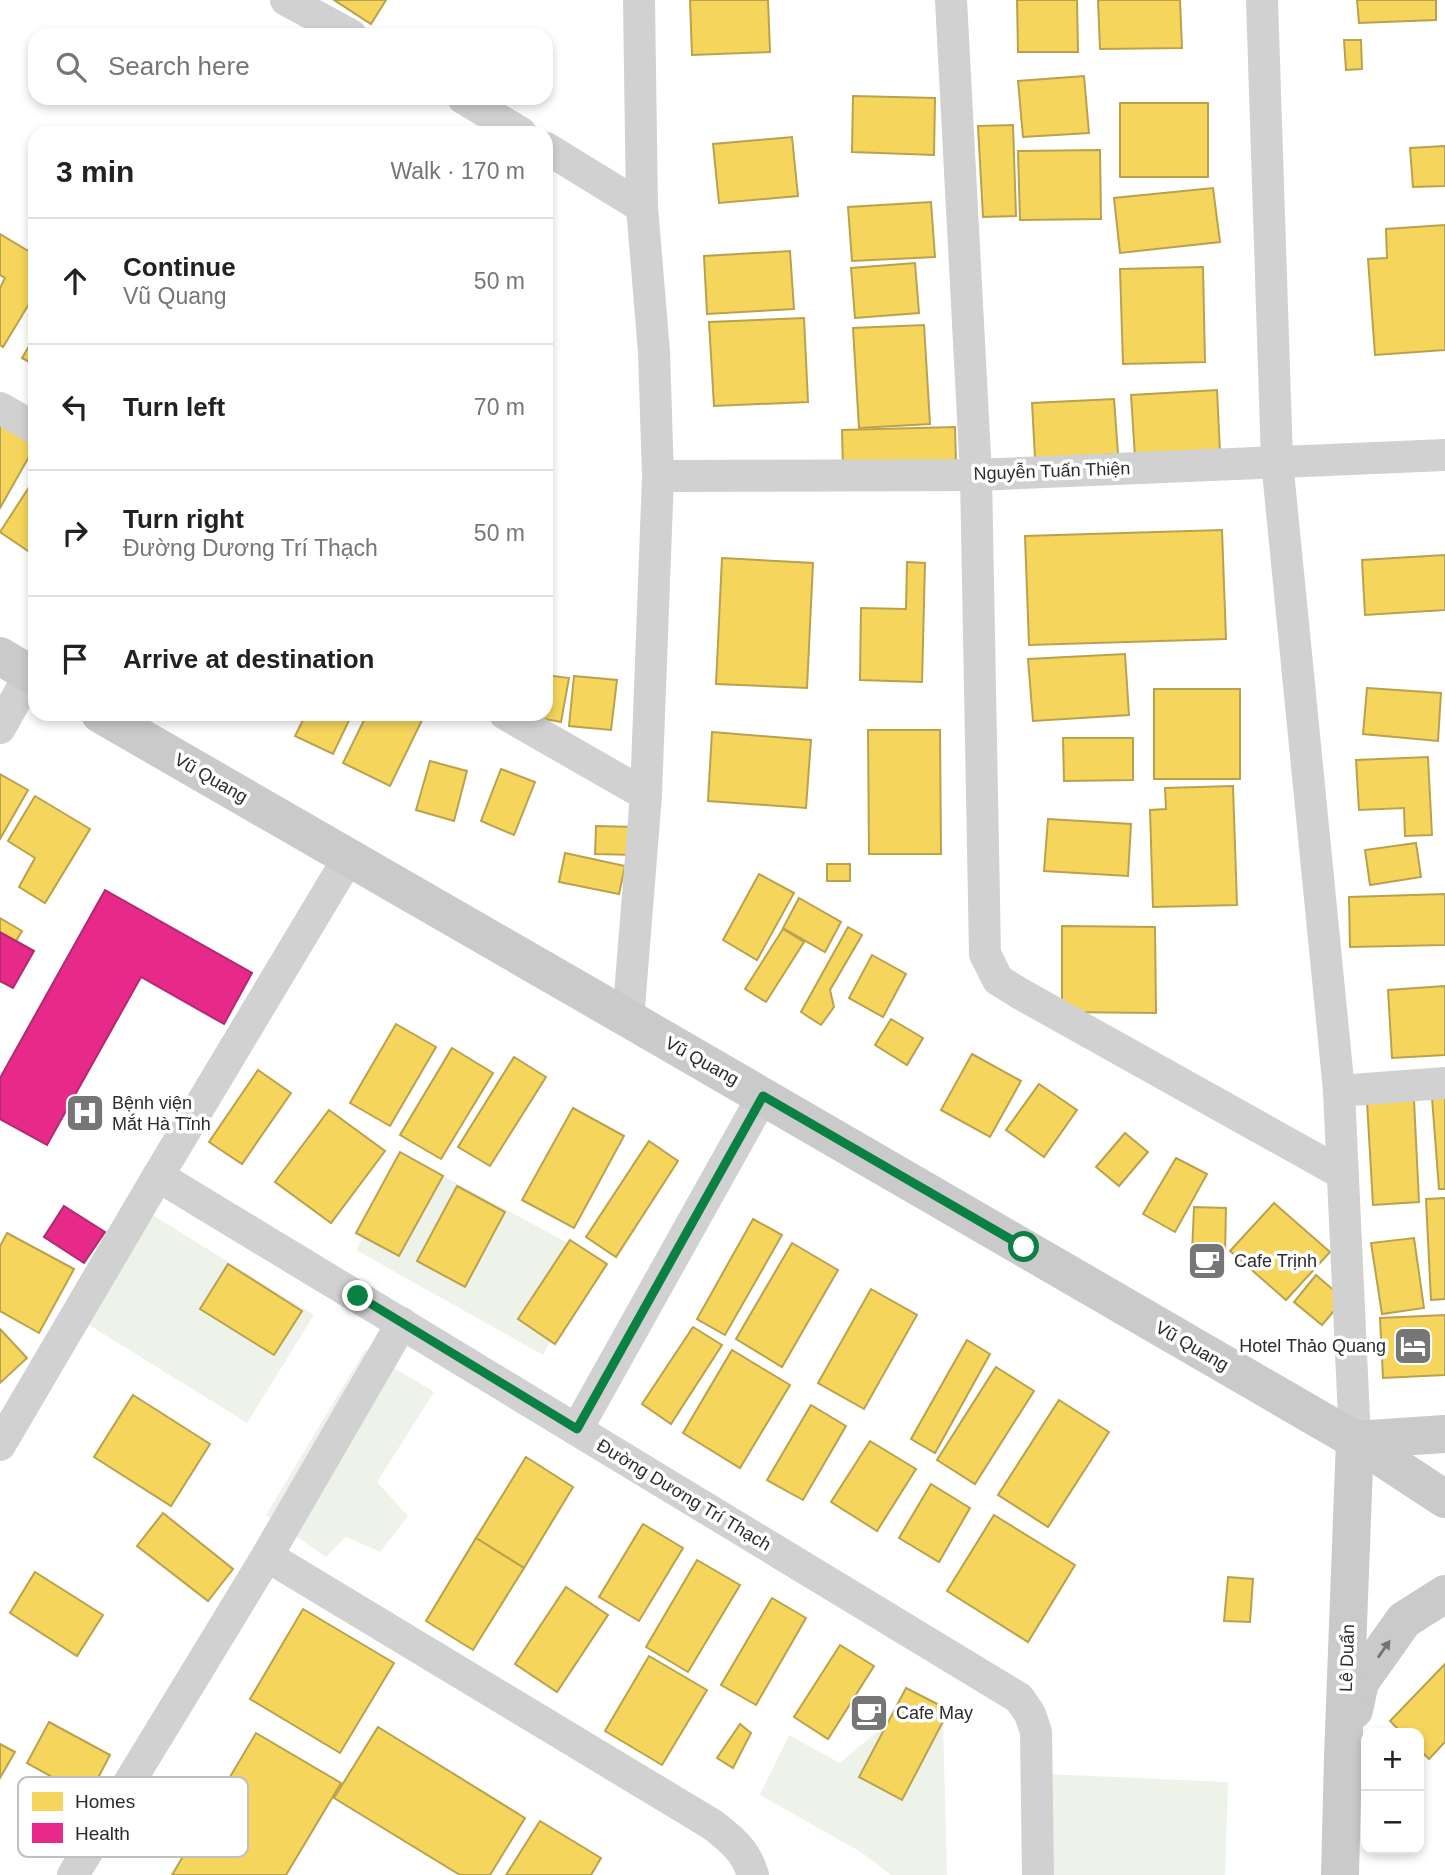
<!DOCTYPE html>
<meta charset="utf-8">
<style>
:root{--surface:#fff;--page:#f6f6f6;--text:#222;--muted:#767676;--line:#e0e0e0}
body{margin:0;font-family:Arial,sans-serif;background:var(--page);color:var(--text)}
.controls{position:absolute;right:21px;bottom:21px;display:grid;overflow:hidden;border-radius:14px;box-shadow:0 4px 10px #0003}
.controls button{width:63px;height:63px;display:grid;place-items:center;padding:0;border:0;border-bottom:2px solid var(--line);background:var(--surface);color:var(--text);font:35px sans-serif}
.stop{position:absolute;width:21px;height:21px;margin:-16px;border:5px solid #0b8043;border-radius:50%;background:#fff}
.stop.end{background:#0b8043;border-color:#fff;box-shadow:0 2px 7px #0008}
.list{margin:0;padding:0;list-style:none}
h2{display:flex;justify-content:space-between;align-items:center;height:91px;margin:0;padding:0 28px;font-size:30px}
h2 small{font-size:23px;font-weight:400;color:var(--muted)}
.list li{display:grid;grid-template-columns:46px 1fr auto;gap:21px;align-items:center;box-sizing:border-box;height:126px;padding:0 28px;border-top:2px solid var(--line)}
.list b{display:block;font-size:26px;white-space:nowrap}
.list p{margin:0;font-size:23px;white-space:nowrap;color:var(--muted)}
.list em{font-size:23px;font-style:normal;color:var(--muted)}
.icon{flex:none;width:38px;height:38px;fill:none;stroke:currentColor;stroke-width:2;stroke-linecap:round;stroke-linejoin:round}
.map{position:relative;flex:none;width:1445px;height:1875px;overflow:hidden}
.search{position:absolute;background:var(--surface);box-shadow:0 4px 10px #0003;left:28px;top:28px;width:525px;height:77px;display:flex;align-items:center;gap:18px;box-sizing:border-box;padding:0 24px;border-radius:21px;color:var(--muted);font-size:26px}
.panel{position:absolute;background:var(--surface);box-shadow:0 4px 10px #0003;left:28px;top:126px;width:525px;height:595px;border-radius:21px}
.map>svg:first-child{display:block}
</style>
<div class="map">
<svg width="1445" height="1875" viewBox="0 0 1445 1875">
<rect width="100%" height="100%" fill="#fff"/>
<g fill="#eef3ea">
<path d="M410,1158L596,1258L543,1355L356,1250Z"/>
<path d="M140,1207L314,1315L247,1423L73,1315Z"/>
<path d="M365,1350L434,1392L377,1482L408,1516L380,1552L346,1537L326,1557L266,1515Z"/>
<path d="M918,1697L943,1723L947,1875H891L861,1852L760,1795L789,1735L840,1763Z"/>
<path d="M1047,1774L1228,1782L1225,1875H1043Z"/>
</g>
<g fill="#f6d55c" stroke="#b9a24e" stroke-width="2">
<path d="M334,0H386L371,24Z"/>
<path d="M690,0H768L770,52L692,55Z"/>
<path d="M1017,0H1077L1078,52H1018Z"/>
<path d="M1098,0H1180L1182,48L1100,49Z"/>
<path d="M1357,0H1436V20L1359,23Z"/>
<path d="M1344,40H1361L1362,69L1346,70Z"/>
<path d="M1084,76L1089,133L1023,137L1018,81Z"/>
<path d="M853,96L935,98L934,155L852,152Z"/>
<rect x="1120" y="103" width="88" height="74"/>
<path d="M1013,125L1016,216L983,217L978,126Z"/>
<path d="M792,137L798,196L719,203L713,144Z"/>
<path d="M1445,146V186L1413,187L1410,148Z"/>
<path d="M1100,150L1101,219L1020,220L1018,151Z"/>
<path d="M1213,188L1220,242L1120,253L1114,198Z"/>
<path d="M931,202L935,257L852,261L848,207Z"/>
<path d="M1445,225V350L1375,355L1368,259L1387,258L1386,229Z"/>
<path d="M0,234L35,255V294L3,347L0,345V288L5,278L0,275Z"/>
<path d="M790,251L794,309L707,314L704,256Z"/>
<path d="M915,263L919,313L855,318L851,268Z"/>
<path d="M1203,267L1205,362L1123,364L1120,269Z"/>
<path d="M804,318L808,402L714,406L709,322Z"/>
<path d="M924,325L930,424L859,428L853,328Z"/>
<path d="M35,336V365L22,358Z"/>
<path d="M1217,390L1220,452L1135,457L1131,395Z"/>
<path d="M1114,399L1118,454L1035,458L1032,403Z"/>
<path d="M0,419L35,439V446L0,508Z"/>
<path d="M955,427L956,465L843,469L842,430Z"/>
<path d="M35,478V553L34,555L0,532Z"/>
<path d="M1222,530L1226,639L1029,645L1025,536Z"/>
<path d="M1445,555V610L1365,615L1362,560Z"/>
<path d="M722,558L813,563L807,688L716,684Z"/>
<path d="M907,562L925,563L922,682L860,680L861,608L906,609Z"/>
<path d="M1125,654L1129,715L1033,721L1028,659Z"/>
<path d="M546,675L569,678L561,722L534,717L535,714H546Z"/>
<path d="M574,676L617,680L611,730L569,726Z"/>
<path d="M1367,688L1441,693L1438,741L1363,734Z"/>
<rect x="1154" y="689" width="86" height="90"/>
<path d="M306,714H352L333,754L295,736Z"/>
<path d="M367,714H425L390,786L343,763Z"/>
<path d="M868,730H940L941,854H869Z"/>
<path d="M712,732L811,740L806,808L708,801Z"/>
<path d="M1063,738H1133V780L1064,781Z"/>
<path d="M1428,757L1432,835L1405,836L1404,808L1359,810L1356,760Z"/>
<path d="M430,761L467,771L454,821L416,810Z"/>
<path d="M501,769L535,782L514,835L481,821Z"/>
<path d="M0,774L28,790L0,839Z"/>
<path d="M1233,786L1237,905L1153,907L1150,810L1166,809L1165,788Z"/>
<path d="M35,796L90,829L45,903L19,887L35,858L8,841Z"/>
<path d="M1048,819L1131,824L1128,876L1044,871Z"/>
<path d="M596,826L637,827V855L595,854Z"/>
<path d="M1416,843L1421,877L1370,885L1365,850Z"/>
<path d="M565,853L625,866L619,894L559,882Z"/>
<rect x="827" y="864" width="23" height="17"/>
<path d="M759,874L794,893L757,960L723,940Z"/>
<path d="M1445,894V945L1350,947L1349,897Z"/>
<path d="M799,898L841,922L825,952L783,928Z"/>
<path d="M0,918L22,931L4,961L0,959Z"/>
<path d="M1062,926L1155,927L1156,1013L1062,1012Z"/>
<path d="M848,927L862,935L830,990L834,1007L821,1025L801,1012Z"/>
<path d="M783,929L804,942L766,1002L745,989Z"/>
<path d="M872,955L906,974L883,1017L849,998Z"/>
<path d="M1445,986V1055L1392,1058L1388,990Z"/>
<path d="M891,1019L923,1038L907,1065L875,1045Z"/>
<path d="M396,1024L436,1047L390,1126L350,1103Z"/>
<path d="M452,1048L493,1073L441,1159L400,1135Z"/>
<path d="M972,1054L1021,1081L990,1137L941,1110Z"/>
<path d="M514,1057L546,1077L490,1166L458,1147Z"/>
<path d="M258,1070L291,1093L242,1164L209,1142Z"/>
<path d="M1039,1084L1077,1110L1044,1157L1006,1130Z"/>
<path d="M1445,1097V1189H1439L1432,1098Z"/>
<path d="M1414,1100L1419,1202L1373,1205L1367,1102Z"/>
<path d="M573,1108L624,1136L574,1228L522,1200Z"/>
<path d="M329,1110L385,1151L331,1223L275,1182Z"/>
<path d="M1125,1133L1148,1152L1119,1186L1096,1167Z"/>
<path d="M649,1141L678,1161L616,1257L586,1237Z"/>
<path d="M400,1152L443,1176L399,1256L356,1233Z"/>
<path d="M1176,1158L1207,1174L1175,1232L1143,1214Z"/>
<path d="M457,1186L505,1212L465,1287L417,1261Z"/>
<path d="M1445,1198V1299L1431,1300L1426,1199Z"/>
<path d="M1274,1203L1330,1252L1286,1300L1230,1251Z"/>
<path d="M1194,1207L1226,1208L1225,1254L1192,1253Z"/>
<path d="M753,1219L782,1235L725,1335L697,1319Z"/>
<path d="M7,1233L74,1269L39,1333L0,1311V1246Z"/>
<path d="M1414,1238L1424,1308L1382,1314L1371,1243Z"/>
<path d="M570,1240L607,1264L555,1344L518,1319Z"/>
<path d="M792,1243L838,1270L782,1367L736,1339Z"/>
<path d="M228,1264L302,1311L274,1355L200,1309Z"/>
<path d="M1316,1275L1344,1299L1322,1325L1294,1302Z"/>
<path d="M871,1289L917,1315L864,1409L818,1383Z"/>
<path d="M1445,1315V1375L1383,1378L1380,1318Z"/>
<path d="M693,1327L722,1345L671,1424L642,1404Z"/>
<path d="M0,1329L27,1358L0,1383Z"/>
<path d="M967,1340L990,1354L935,1453L911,1439Z"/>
<path d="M732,1350L790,1385L740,1468L683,1433Z"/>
<path d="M996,1367L1034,1391L975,1484L937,1460Z"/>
<path d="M133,1395L210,1444L171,1506L94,1457Z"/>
<path d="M1059,1400L1109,1432L1048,1527L998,1495Z"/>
<path d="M811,1405L846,1426L803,1500L767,1480Z"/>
<path d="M870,1441L916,1469L877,1531L831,1502Z"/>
<path d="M526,1457L573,1487L524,1568L476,1538Z"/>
<path d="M931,1484L970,1508L939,1562L899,1538Z"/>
<path d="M163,1513L233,1569L208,1601L137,1546Z"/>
<path d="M994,1515L1075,1565L1028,1642L947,1591Z"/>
<path d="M643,1524L683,1548L639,1621L599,1597Z"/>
<path d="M476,1538L524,1568L473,1650L426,1621Z"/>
<path d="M697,1560L740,1585L688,1672L646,1647Z"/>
<path d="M35,1572L103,1615L77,1656L10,1613Z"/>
<path d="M1228,1577L1253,1579L1250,1622L1224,1621Z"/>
<path d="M566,1587L608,1615L557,1692L515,1664Z"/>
<path d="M772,1598L806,1618L756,1705L721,1685Z"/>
<path d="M303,1609L394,1663L340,1753L250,1699Z"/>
<path d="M840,1645L874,1666L828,1739L794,1717Z"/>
<path d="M649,1656L707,1690L662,1765L605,1731Z"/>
<path d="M1445,1664V1742L1429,1759L1419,1749V1733H1402L1390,1721Z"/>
<path d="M906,1688L949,1710L902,1800L859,1777Z"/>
<path d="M49,1722L110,1755L88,1797L27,1763Z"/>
<path d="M740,1724L751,1733L733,1768L717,1758Z"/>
<path d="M378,1727L525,1818L490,1875H460L334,1798Z"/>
<path d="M256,1733L341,1783L286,1875H172Z"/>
<path d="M0,1744L15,1752L0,1778Z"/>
<path d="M540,1821L601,1858L591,1875H506Z"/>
</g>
<g fill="#e7298a" stroke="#af2a6e" stroke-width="2">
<path d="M105,890L252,973L224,1024L141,977L47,1145L0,1119V1078Z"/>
<path d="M0,932L34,951L13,988L0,981Z"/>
<path d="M64,1206L105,1232L84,1263L44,1237Z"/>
</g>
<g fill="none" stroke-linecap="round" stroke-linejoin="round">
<g stroke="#d1d1d1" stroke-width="32">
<path d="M286,0L351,35"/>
<path d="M951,0L976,475L985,954L998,980L1019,993L1343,1174"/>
<path d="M1262,0L1277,461L1339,1091L1355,1440"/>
<path d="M463,98L521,133"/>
<path d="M546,148L642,207"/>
<path d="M0,408L35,428"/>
<path d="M658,476L976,475L1445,455"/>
<path d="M505,714L646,795"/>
<path d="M0,728L30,674"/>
<path d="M628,1020L646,795L658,476L654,352L642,207L639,0"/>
<path d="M1339,1091L1445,1083"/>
<path d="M158,1176L1019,1698L1030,1714L1036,1732L1038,1875"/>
<path d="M577,1429L763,1096"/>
<path d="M0,1445L158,1176L349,857"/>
<path d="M267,1556L713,1825C732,1840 746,1851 753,1875"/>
<path d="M73,1875L267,1556L402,1323"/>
</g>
<g stroke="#cacaca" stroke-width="38">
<path d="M0,656L35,677"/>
<path d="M100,714C519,955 937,1197 1355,1440L1445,1499"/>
<path d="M1355,1440L1445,1434"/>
<path d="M1354,1710L1360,1682L1404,1620L1445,1594"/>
<path d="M1340,1875L1343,1757L1355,1440"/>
</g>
</g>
<defs><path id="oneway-solid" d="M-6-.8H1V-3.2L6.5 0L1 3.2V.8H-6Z" transform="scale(1.75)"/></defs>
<use fill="#737373" href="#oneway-solid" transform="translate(1384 1649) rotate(-55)"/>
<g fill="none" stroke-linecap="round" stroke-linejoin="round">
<path stroke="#0b8043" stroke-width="9" d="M358,1296L577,1429L763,1096L1024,1247"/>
</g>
<defs>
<g id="hospital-square" transform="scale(2.0125)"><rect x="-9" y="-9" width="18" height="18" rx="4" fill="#767676" stroke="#fff"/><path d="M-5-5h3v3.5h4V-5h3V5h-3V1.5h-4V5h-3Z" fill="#fff"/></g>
<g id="cafe-square" transform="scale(2.0125)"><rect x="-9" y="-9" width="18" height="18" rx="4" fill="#767676" stroke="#fff"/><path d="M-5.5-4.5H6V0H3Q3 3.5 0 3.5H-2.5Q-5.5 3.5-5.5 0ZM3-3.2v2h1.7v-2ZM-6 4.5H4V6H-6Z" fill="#fff"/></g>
<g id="hotel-square" transform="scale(2.0125)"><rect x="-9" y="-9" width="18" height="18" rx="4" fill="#767676" stroke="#fff"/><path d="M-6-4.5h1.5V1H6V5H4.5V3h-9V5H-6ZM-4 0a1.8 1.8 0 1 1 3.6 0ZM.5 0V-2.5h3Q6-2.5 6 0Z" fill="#fff"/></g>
</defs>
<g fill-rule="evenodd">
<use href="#hospital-square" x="85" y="1113"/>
<use href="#cafe-square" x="1207" y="1261"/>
<use href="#hotel-square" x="1413" y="1346"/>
<use href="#cafe-square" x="869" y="1713"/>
</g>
<g text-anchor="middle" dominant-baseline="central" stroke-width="7" stroke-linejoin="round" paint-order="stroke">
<g font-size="18" fill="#2c2c2c" stroke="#fff">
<text transform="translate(1052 471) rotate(-2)">Nguyễn Tuấn Thiện</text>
<text transform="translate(211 778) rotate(30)">Vũ Quang</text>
<text transform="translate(702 1061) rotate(29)">Vũ Quang</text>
<text transform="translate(1192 1346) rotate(30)">Vũ Quang</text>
<text transform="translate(684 1495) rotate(31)">Đường Dương Trí Thạch</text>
<text transform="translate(1347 1658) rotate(-88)">Lê Duẩn</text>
</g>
<g font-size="18" fill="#2c2c2c" stroke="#fff" text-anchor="start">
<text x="112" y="1103">Bệnh viện<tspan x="112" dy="21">Mắt Hà Tĩnh</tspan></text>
<text x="1234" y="1261">Cafe Trịnh</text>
<text x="1386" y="1346" text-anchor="end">Hotel Thảo Quang</text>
<text x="896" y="1713">Cafe May</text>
</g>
</g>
<rect x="18" y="1777" width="230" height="80" rx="10" fill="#fff" stroke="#c0c0c0" stroke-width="2"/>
<rect x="32" y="1792" width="31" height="19" fill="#f6d55c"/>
<rect x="32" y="1823" width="31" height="20" fill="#e7298a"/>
<g font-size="19" fill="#2c2c2c">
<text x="75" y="1808">Homes</text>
<text x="75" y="1840">Health</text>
</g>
</svg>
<div class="controls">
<button>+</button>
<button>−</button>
</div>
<div class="stop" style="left:1024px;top:1247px"></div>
<div class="stop end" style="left:358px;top:1296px"></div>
<div class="search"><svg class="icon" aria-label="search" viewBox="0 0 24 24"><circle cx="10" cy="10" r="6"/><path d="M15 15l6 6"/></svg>Search here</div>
<section class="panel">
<h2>3 min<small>Walk · 170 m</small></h2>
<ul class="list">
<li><svg class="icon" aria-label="ahead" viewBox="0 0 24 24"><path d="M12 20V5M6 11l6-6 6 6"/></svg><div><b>Continue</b><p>Vũ Quang</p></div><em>50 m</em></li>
<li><svg class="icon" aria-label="left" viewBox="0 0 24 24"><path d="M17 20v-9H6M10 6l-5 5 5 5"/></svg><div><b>Turn left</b></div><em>70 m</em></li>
<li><svg class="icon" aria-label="right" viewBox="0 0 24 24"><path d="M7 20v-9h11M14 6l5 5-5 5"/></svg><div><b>Turn right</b><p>Đường Dương Trí Thạch</p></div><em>50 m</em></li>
<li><svg class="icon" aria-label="arrive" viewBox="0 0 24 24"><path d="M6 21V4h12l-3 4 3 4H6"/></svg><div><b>Arrive at destination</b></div></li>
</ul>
</section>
</div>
